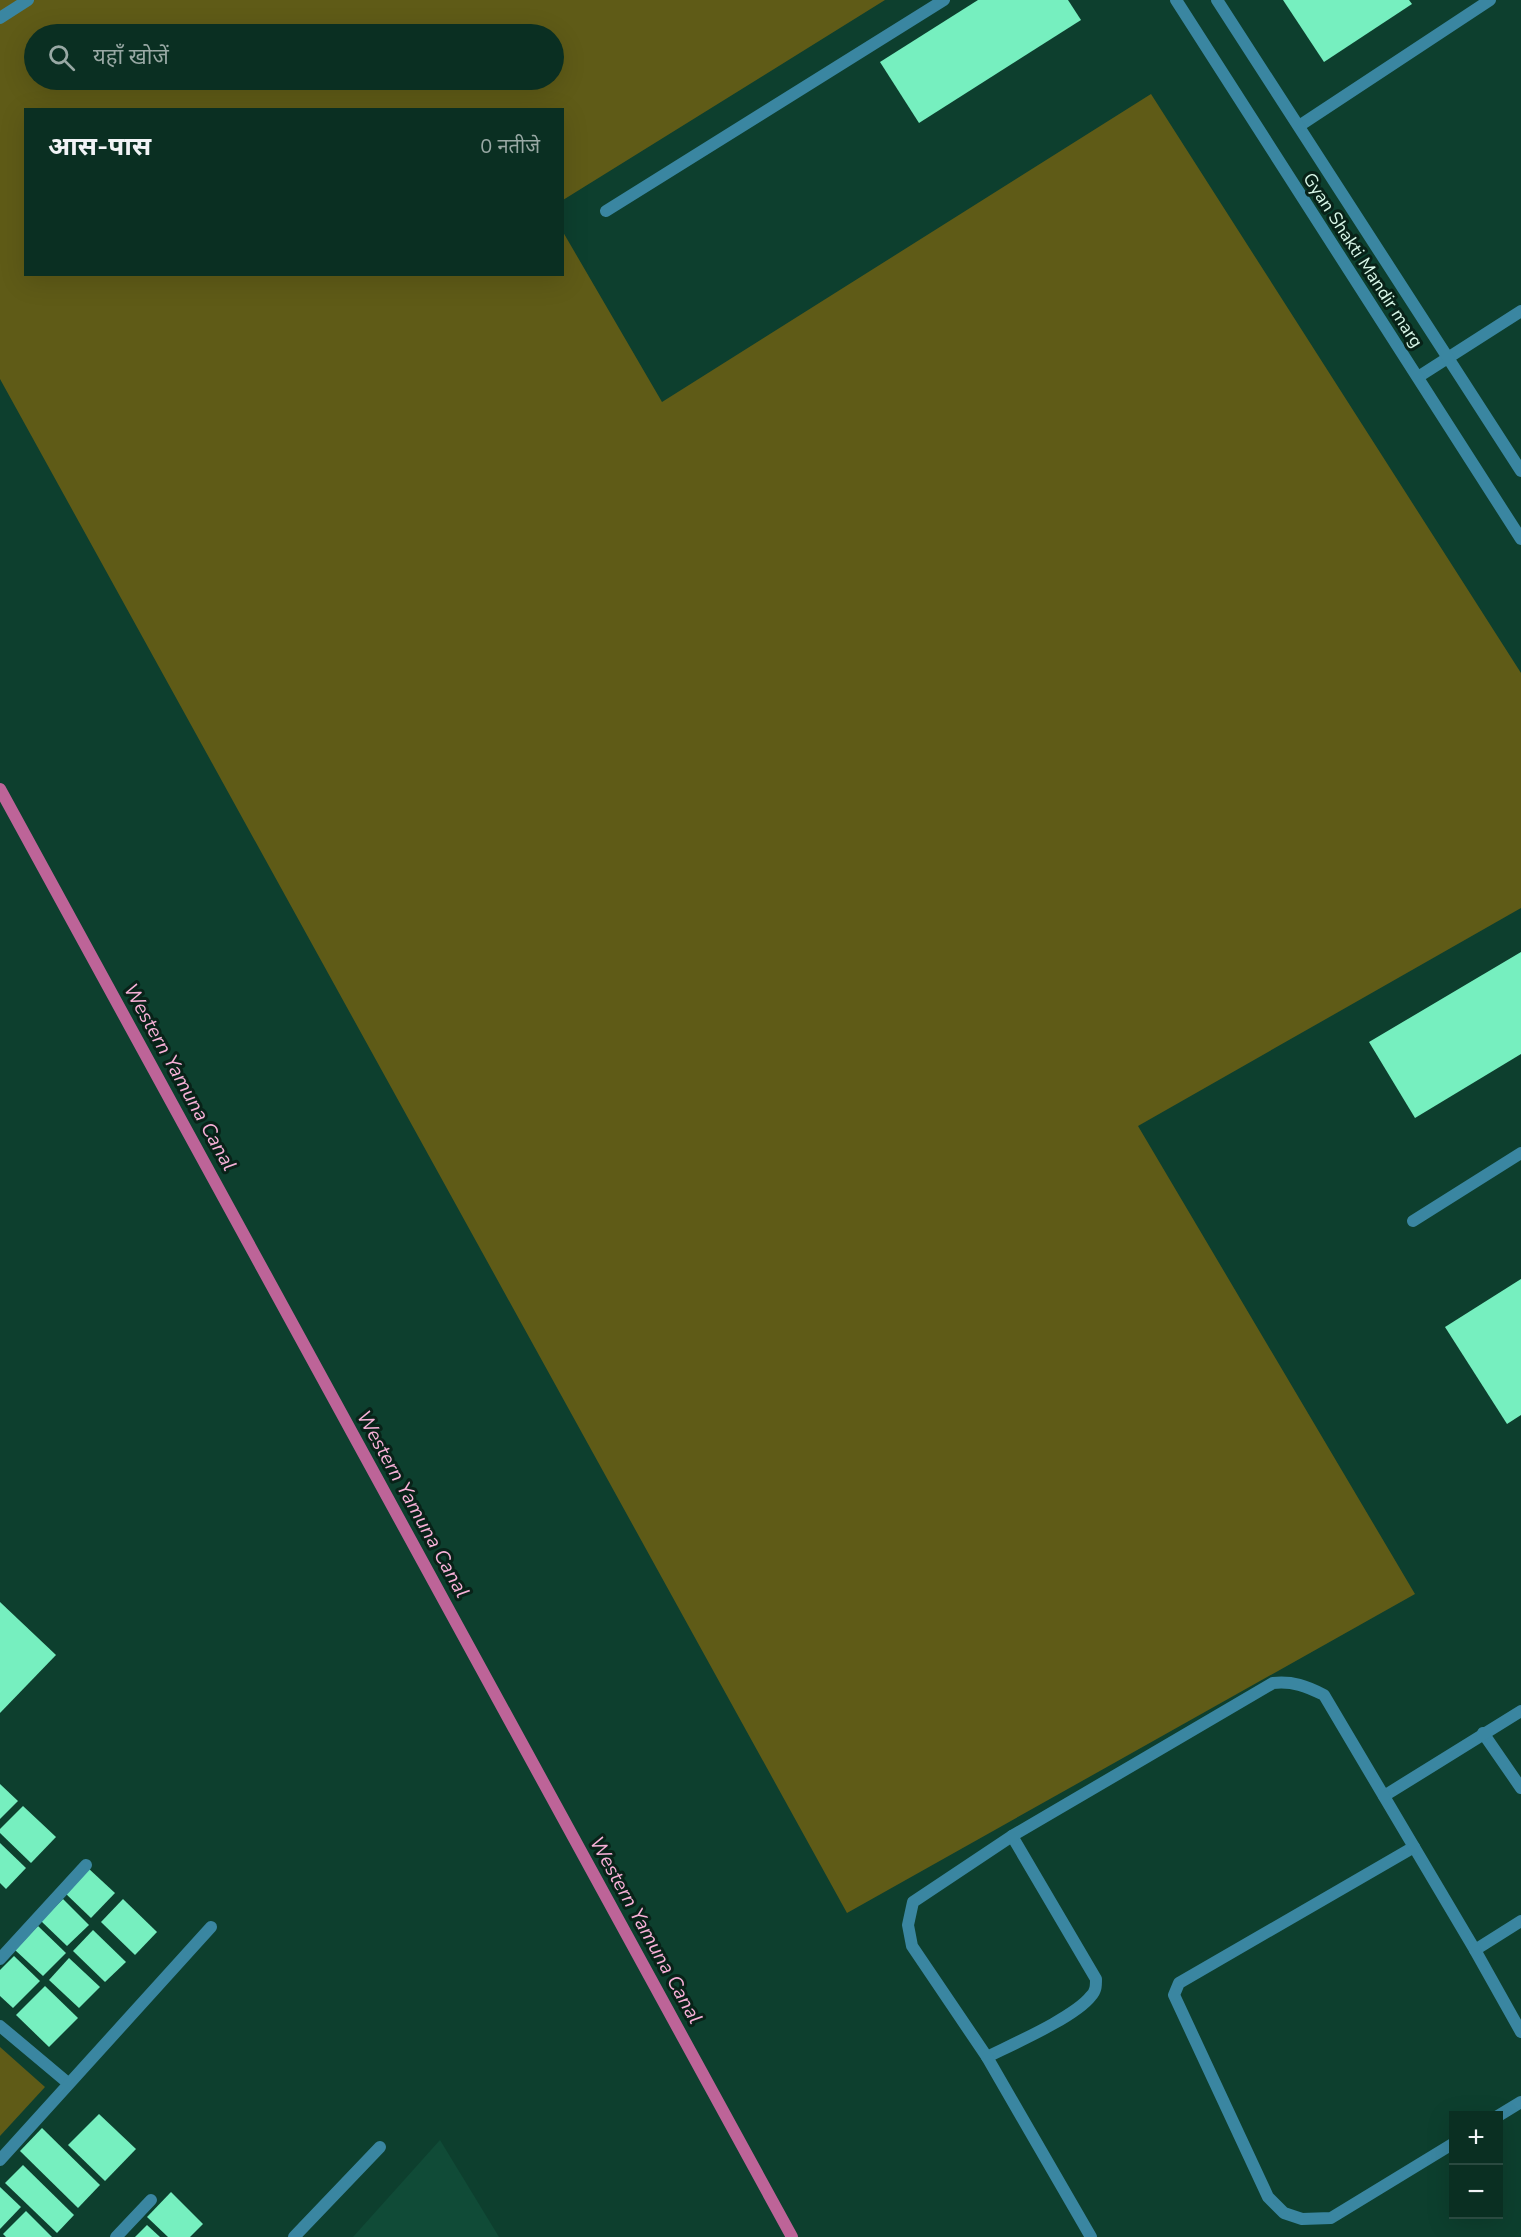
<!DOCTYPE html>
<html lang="hi">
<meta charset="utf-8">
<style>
:root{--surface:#0a2f22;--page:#13372a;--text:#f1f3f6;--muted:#99a9a5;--line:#2a4a40}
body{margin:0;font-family:"Nunito Sans","Noto Sans Devanagari",sans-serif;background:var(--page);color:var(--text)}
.controls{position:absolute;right:18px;bottom:18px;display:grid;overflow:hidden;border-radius:0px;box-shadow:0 6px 24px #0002}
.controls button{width:54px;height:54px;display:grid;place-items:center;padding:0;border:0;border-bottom:2px solid var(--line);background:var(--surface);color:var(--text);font:30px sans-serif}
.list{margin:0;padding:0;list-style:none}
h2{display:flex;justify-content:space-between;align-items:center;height:78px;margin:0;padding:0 24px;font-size:26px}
h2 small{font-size:20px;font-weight:400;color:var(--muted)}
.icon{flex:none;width:33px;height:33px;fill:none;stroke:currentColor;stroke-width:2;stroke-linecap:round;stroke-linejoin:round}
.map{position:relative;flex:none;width:1521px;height:2237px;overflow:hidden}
.search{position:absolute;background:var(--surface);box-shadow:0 6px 24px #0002;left:24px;top:24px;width:540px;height:66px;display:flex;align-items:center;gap:15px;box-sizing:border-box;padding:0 21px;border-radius:33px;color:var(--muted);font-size:22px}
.panel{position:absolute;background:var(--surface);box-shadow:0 6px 24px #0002;left:24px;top:108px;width:540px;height:168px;border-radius:0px}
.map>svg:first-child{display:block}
</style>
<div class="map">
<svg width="1521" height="2237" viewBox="0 0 1521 2237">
<rect width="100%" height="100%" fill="#0d3f2e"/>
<path fill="#104b37" d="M440,2140L499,2237H353Z"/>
<g fill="#5f5b17" fill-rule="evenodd">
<path d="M0,0H885L563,200L562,110H26V274H562L563,232L662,402L1151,94L1521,673V908L1138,1126L1415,1594L847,1913L0,379ZM34,34H554V80H34Z"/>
<path d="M0,2047L45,2087L0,2136Z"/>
</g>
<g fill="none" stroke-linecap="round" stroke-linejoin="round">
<path stroke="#bd6498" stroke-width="12" d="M0,789L792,2237"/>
</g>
<g fill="#76efbf">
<path d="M978,0H1068L1081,20L919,123L880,62Z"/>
<path d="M1283,0H1409L1412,4L1324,62Z"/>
<path d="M1521,952V1054L1415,1118L1369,1042Z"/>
<path d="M1521,1279V1415L1507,1424L1445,1327Z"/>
<path d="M0,1602L56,1655L0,1713Z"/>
<path d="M0,1784L18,1801L0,1819Z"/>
<path d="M23,1806L56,1837L31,1863L0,1833V1829Z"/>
<path d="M0,1843L26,1868L6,1889L0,1883Z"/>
<path d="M88,1868L115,1893L91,1918L64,1892Z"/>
<path d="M63,1899L89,1925L67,1946L41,1921Z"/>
<path d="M123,1899L157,1932L135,1955L101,1922Z"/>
<path d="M38,1926L66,1953L43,1976L15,1950Z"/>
<path d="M93,1930L126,1962L105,1982L73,1951Z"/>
<path d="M14,1956L40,1981L13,2008L0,1996V1970Z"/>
<path d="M69,1958L100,1987L79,2008L49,1980Z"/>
<path d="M45,1986L78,2018L49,2047L16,2015Z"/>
<path d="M99,2114L136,2149L105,2181L68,2145Z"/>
<path d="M42,2128L100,2185L78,2208L20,2151Z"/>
<path d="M23,2165L74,2215L57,2233L5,2183Z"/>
<path d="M0,2187L21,2207L0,2229Z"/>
<path d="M171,2192L203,2224L190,2237H168L147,2217Z"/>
<path d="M26,2211L52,2237H6L3,2234Z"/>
<path d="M147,2225L160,2237H135Z"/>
</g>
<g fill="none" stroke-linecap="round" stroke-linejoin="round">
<g stroke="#3a86a1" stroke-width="12">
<path d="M0,18L28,0"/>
<path d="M606,211L944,0"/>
<path d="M1413,1221L1521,1153"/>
</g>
<g stroke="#3a86a1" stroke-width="12">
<path d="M1299,126L1490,0"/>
<path d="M1418,377L1521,311"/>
<path d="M1483,1733L1521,1788"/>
<path d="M1384,1796L1521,1711"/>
<path d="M1414,1847L1179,1983L1174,1995L1268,2197L1284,2213L1302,2219L1331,2218L1454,2143"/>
<path d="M1475,1950L1521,1921"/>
<path d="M0,1959L86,1865"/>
<path d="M0,2026L68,2083"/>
<path d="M987,2057C1013,2044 1075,2017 1091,1996C1096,1991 1096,1986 1096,1979L1012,1836"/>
<path d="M1498,2116L1521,2102"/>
<path d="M0,2160L211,1927"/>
<path d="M116,2237L151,2200"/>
<path d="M294,2237L380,2147"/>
<path d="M1091,2237L987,2057L912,1946L908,1925L913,1902L1012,1836L1273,1683C1293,1681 1306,1686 1324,1695L1475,1950L1521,2032"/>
</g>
<g stroke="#3a86a1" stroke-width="12">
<path d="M1176,0L1521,539"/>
<path d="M1217,0L1521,471"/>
</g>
</g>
<g text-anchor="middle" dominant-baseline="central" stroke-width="6" stroke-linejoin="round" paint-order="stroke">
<g font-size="18" fill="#d8f7e8" stroke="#082218">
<text transform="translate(1363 260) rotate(57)">Gyan Shakti Mandir marg</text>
</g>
<g font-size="20" font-style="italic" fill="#f8b1d8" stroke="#082218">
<text transform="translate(180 1077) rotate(61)">Western Yamuna Canal</text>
<text transform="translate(413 1504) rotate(61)">Western Yamuna Canal</text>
<text transform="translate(646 1930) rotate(61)">Western Yamuna Canal</text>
</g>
</g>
</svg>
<div class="controls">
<button>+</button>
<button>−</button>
</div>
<div class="search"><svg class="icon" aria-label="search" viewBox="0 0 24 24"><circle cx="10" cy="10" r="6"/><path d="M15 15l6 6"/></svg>यहाँ खोजें</div>
<section class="panel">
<h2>आस-पास<small>0 नतीजे</small></h2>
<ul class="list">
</ul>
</section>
</div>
